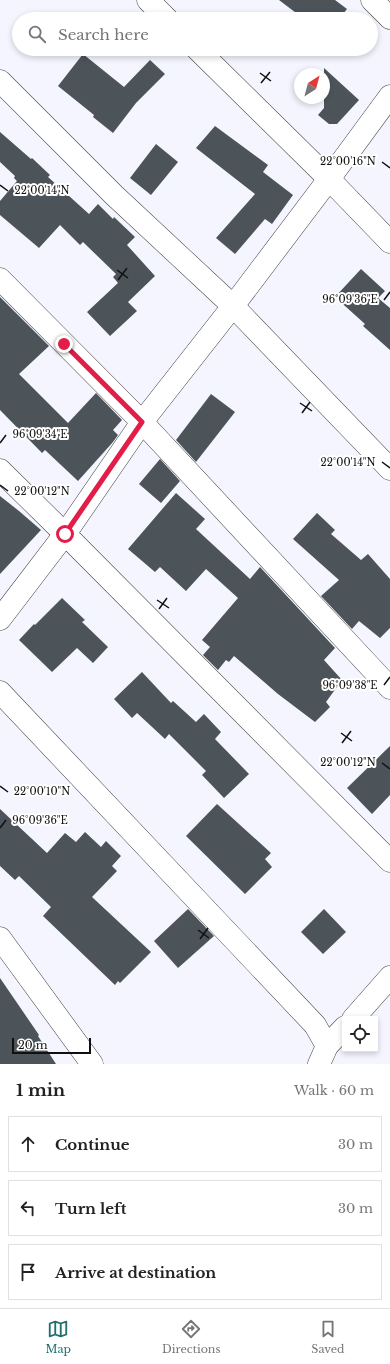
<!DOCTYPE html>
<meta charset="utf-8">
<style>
:root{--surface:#fff;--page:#f2f2f2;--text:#222;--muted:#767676;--line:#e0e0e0;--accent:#206e6e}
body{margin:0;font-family:"Libre Baskerville",serif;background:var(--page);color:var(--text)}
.controls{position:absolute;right:12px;bottom:12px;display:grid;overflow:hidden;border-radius:0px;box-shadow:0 2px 6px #0003}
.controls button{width:36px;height:36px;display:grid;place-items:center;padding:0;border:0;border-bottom:1px solid var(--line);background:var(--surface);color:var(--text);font:20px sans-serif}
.compass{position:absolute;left:294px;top:68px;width:36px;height:36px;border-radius:50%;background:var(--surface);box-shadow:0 2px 6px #0003;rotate:36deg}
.scale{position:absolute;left:12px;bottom:10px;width:79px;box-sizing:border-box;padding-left:4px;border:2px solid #101010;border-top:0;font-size:11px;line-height:14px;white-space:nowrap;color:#101010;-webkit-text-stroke:3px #fff;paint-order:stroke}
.stop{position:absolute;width:12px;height:12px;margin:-9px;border:3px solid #e11d48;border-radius:50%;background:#fff}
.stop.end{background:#e11d48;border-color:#fff;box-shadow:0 1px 4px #0008}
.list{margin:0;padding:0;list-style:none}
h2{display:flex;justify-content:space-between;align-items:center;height:52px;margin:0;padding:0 16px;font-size:17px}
h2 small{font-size:13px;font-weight:400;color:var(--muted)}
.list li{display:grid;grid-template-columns:26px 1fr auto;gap:12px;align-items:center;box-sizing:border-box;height:56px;margin:0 8px 8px;padding:0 8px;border:1px solid var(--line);border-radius:0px}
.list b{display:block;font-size:15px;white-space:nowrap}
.list em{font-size:13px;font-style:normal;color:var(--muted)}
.icon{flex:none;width:22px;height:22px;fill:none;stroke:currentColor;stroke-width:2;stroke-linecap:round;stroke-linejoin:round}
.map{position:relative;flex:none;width:390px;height:1064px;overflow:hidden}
.search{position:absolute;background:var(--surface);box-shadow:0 2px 6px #0003;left:12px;right:12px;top:12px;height:44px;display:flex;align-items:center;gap:10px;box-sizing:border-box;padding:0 14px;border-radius:22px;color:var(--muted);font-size:15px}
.sheet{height:244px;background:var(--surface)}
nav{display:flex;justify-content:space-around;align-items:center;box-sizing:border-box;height:56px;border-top:1px solid var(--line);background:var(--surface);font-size:11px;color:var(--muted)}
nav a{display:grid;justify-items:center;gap:2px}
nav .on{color:var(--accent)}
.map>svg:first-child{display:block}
</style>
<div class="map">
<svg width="390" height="1064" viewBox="0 0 390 1064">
<rect width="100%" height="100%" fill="#f4f5ff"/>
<g fill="#4c545a">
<path d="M279,0H335L347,9L339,19H304Z"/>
<path d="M83,54L124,87L150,60L165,74L136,103L113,133L93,117L94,115L58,86Z"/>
<path d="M324,68L359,100L337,124H329L318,115L324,108Z"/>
<path d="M215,126L268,165L263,172L293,195L272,224L265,219L235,254L216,238L255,194L196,148Z"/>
<path d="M0,132L31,159L32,158L50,175L48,177L89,214L98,204L113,219L114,217L135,237L127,245L155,276L128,302L137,311L110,336L87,312L118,283L113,277L116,274L83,242L80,245L60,225L39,248L0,215V201L17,181L14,178L15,176L0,162Z"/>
<path d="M156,144L178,162L151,195L130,178Z"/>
<path d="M361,269L385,291L378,298L390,308V350L363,326L365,324L335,297Z"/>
<path d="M0,297L49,346L19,374L68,423L96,393L122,420L113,430L118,435L113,442L78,481L45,450L42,453L0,410Z"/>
<path d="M211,394L235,412L196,462L176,440Z"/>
<path d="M160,459L180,481L161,503L139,484Z"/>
<path d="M176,493L205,519L196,529L250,579L260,567L335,648L324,660L342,680L326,702L330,707L315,722L278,694L234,656L229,662L226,660L218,670L203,655L210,647L202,640L238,598L206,569L186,591L160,567L155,572L128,549Z"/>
<path d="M0,496L19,511L41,530L0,574Z"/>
<path d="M317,513L335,530L331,534L361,560L368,554L390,579V628L380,638L359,621L352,629L321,596L339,580L293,539Z"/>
<path d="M62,598L85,620L82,622L108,647L93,663L77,648L52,672L19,640L34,624L35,625Z"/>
<path d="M142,672L171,703L173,701L196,722L204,714L221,732L215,739L249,774L224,798L202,775L206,771L169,734L165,739L137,713L132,718L114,699Z"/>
<path d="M390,746V795L372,814L347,788Z"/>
<path d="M217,804L271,853L265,859L272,867L245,894L186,836Z"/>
<path d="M0,809L47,853L65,833L76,842L85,832L101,847L106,841L121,856L112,866L117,871L92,897L151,952L120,983L118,981L115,985L43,916L51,907L19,876L15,880L0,866Z"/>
<path d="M188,909L214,936L178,968L154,941Z"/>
<path d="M324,909L346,932L323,954L301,932Z"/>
<path d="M0,978L39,1035L38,1036L56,1064H0Z"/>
</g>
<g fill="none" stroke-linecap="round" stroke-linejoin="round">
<g stroke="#434343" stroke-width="23">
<g id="minor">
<path d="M148,0L167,19"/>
<path d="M372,0L390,18"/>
<path d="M197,49L329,179L390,242"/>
<path d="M0,81L114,195L233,306L390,469"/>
<path d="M0,279L142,422L390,688"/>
<path d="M0,470L65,534L390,861"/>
<path d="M0,619L65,534L142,422L233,306L329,179L390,96"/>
<path d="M0,692L315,1025L327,1046L319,1064"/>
<path d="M0,938L92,1064"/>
<path d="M353,1019L390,977"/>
<path d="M327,1046L345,1027"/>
</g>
</g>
<use href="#minor" stroke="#fff" stroke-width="22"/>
</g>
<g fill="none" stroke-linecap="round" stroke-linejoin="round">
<path stroke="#e11d48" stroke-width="5" d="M64,344L142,422L65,534"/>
</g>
<path fill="none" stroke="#101010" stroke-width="1.5" d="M260,73L271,81M261,83L270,72M382,162L390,168M0,185L8,191M117,270L128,278M118,280L127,268M384,300L390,292M300,403L312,411M302,413L310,402M0,443L6,435M382,462L390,468M0,485L8,491M157,600L169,608M159,609L167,598M384,685L390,677M341,733L352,741M342,743L351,731M382,763L390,769M0,786L8,792M0,828L6,820M198,930L209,938M200,939L208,928"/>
<g font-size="10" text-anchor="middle" fill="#101010" stroke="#fff" stroke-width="4" stroke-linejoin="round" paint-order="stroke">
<text x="348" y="165">22°00'16"N</text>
<text x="42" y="194">22°00'14"N</text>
<text x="350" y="303">96°09'36"E</text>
<text x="40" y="438">96°09'34"E</text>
<text x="348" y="466">22°00'14"N</text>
<text x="42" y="495">22°00'12"N</text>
<text x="350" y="689">96°09'38"E</text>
<text x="348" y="766">22°00'12"N</text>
<text x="42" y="795">22°00'10"N</text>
<text x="40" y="824">96°09'36"E</text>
</g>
</svg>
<div class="controls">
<button><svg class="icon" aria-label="locate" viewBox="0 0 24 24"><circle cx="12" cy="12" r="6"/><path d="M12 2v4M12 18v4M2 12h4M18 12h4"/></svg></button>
</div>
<svg class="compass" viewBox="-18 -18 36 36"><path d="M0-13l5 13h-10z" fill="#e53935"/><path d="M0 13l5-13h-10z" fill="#767676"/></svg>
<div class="scale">20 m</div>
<div class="stop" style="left:65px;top:534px"></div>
<div class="stop end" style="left:64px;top:344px"></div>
<div class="search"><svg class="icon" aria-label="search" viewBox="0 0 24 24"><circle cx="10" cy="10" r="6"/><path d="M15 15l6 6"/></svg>Search here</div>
</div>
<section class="sheet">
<h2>1 min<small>Walk · 60 m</small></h2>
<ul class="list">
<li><svg class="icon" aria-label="ahead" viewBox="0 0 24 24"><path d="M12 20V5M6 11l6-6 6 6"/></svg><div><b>Continue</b></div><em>30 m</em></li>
<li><svg class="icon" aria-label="left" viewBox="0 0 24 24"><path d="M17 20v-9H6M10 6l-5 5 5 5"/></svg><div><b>Turn left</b></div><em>30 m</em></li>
<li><svg class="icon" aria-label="arrive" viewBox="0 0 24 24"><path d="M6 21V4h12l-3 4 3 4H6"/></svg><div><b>Arrive at destination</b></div></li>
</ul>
</section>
<nav>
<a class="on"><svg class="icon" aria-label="map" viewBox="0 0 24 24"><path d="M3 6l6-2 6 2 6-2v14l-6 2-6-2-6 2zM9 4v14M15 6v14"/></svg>Map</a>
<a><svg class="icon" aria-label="directions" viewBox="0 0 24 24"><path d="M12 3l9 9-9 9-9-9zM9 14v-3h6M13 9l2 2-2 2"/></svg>Directions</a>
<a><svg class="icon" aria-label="saved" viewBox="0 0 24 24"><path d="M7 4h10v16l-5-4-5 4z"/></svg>Saved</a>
</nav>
